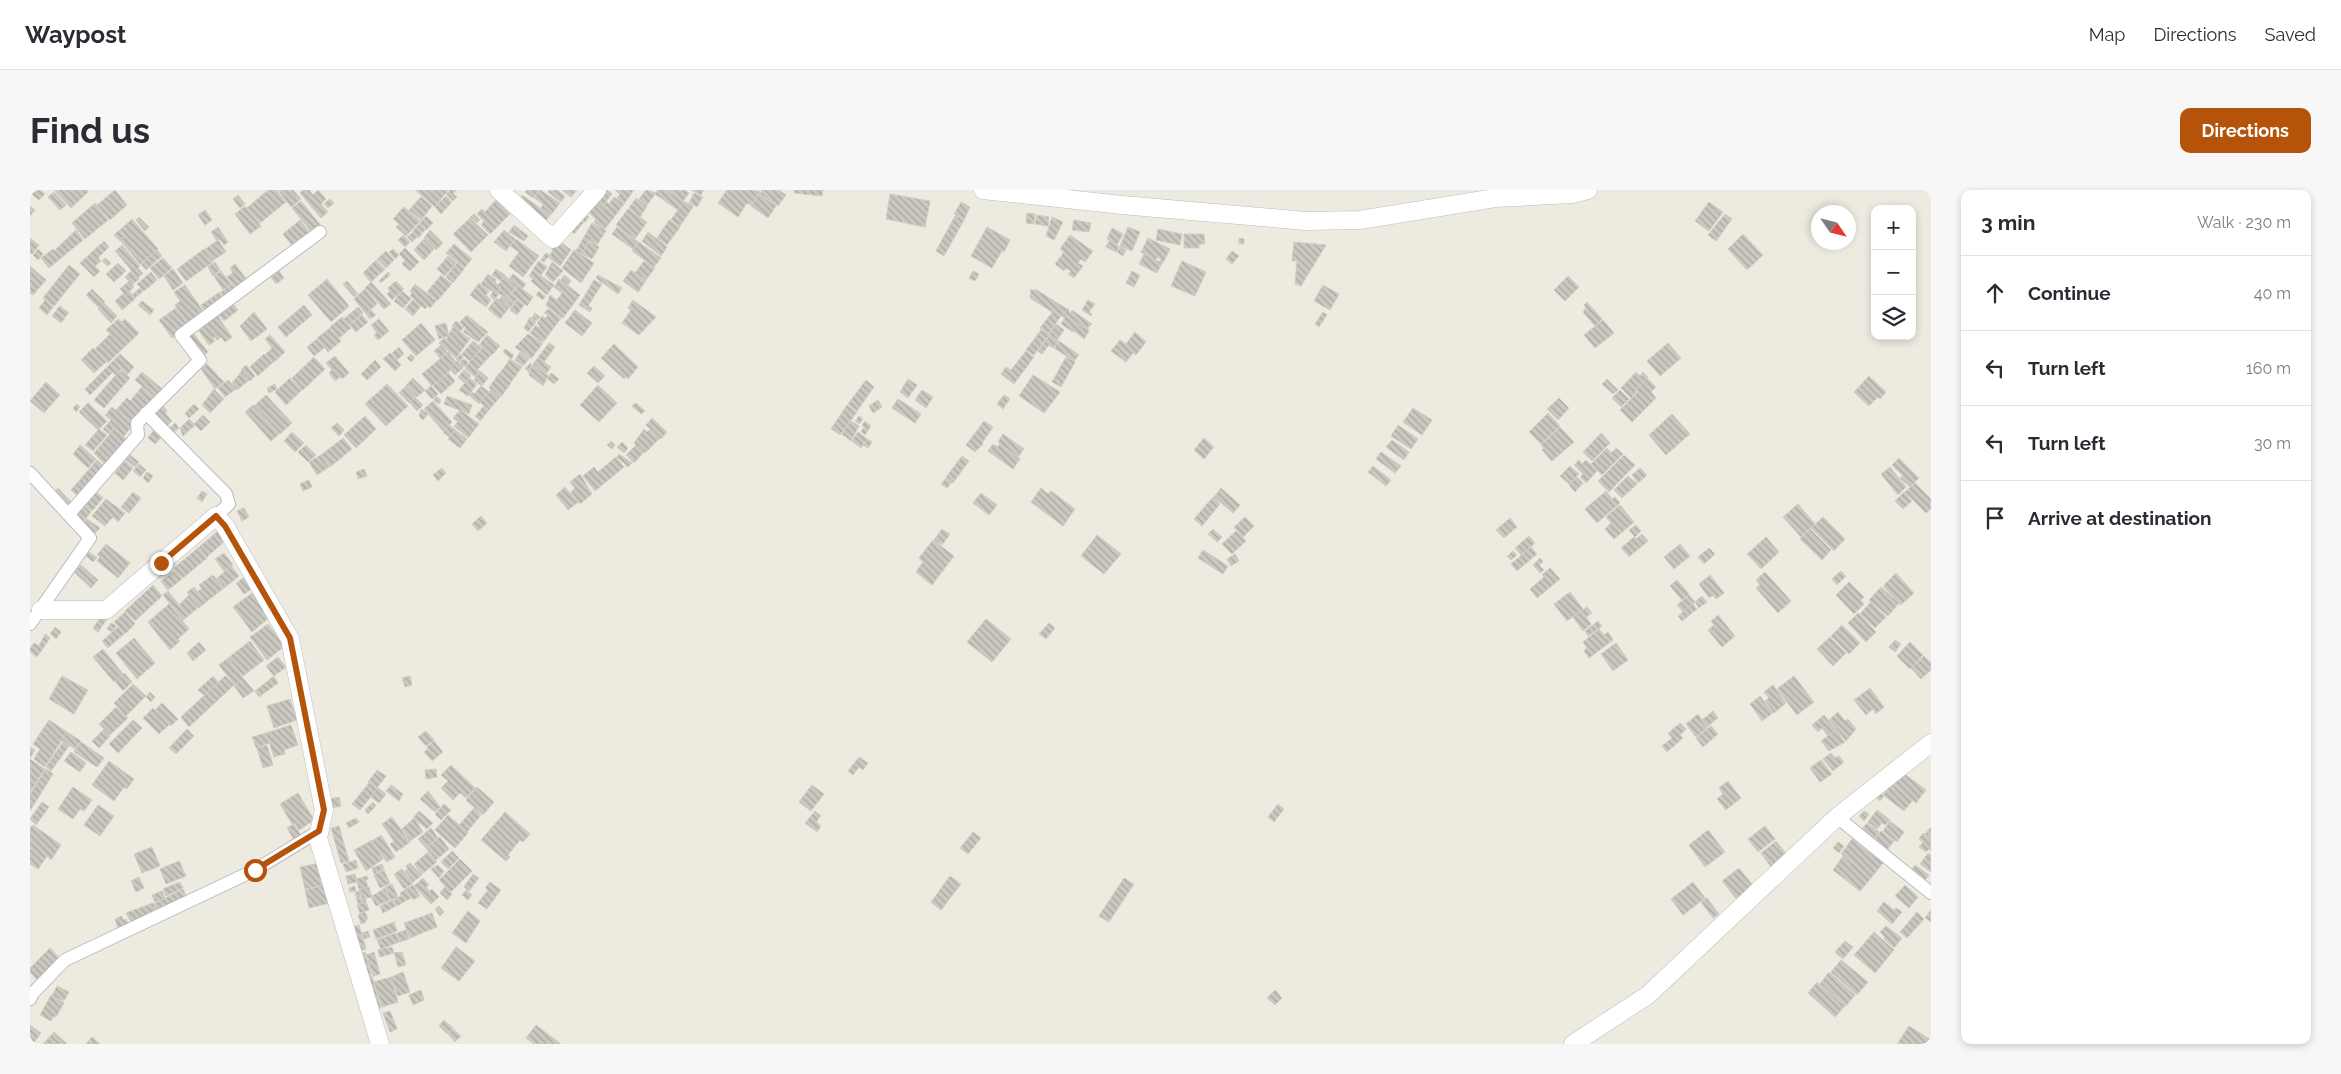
<!DOCTYPE html>
<meta charset="utf-8">
<style>
:root{--surface:#fff;--page:#f7f7f7;--text:#2b2b33;--muted:#7c7c81;--line:#e1e1e2;--accent:#b45309}
body{margin:0;font-family:Raleway,sans-serif;background:var(--page);color:var(--text)}
.controls{position:absolute;right:15px;top:15px;display:grid;overflow:hidden;border-radius:10px;box-shadow:0 2px 8px #0003}
.controls button{width:45px;height:45px;display:grid;place-items:center;padding:0;border:0;border-bottom:1px solid var(--line);background:var(--surface);color:var(--text);font:25px sans-serif}
.compass{position:absolute;left:1781px;top:15px;width:45px;height:45px;border-radius:50%;background:var(--surface);box-shadow:0 2px 8px #0003;rotate:125deg}
.stop{position:absolute;width:15px;height:15px;margin:-11px;border:4px solid #b45309;border-radius:50%;background:#fff}
.stop.end{background:#b45309;border-color:#fff;box-shadow:0 1px 5px #0008}
.list{margin:0;padding:0;list-style:none}
h2{display:flex;justify-content:space-between;align-items:center;height:65px;margin:0;padding:0 20px;font-size:21px}
h2 small{font-size:16px;font-weight:400;color:var(--muted)}
.list li{display:grid;grid-template-columns:32px 1fr auto;gap:15px;align-items:center;box-sizing:border-box;height:75px;padding:0 20px;border-top:1px solid var(--line)}
.list b{display:block;font-size:19px;white-space:nowrap}
.list em{font-size:16px;font-style:normal;color:var(--muted)}
.icon{flex:none;width:28px;height:28px;fill:none;stroke:currentColor;stroke-width:2;stroke-linecap:round;stroke-linejoin:round}
.map{position:relative;flex:none;width:1901px;height:854px;overflow:hidden;border-radius:10px}
header{display:flex;align-items:center;gap:30px;box-sizing:border-box;height:70px;padding:0 25px;background:var(--surface);border-bottom:1px solid var(--line)}
header strong{font-size:24px}
nav{display:flex;gap:28px;margin-inline-start:auto;font-size:18px}
.intro{display:flex;align-items:center;justify-content:space-between;box-sizing:border-box;height:120px;padding:0 30px}
h1{margin:0;font-size:35px}
.button{padding:12px 22px;border-radius:10px;background:var(--accent);color:#fff;font-size:18px;font-weight:700}
main{display:flex;gap:30px;padding:0 30px}
aside{flex:1;background:var(--surface);border-radius:10px;box-shadow:0 2px 8px #0003}
.map>svg:first-child{display:block}
</style>
<header>
<strong>Waypost</strong>
<nav><a>Map</a><a>Directions</a><a>Saved</a></nav>
</header>
<div class="intro"><h1>Find us</h1><a class="button">Directions</a></div>
<main>
<div class="map">
<svg width="1901" height="854" viewBox="0 0 1901 854">
<defs>
<pattern id="building-back-hatch" width="6" height="6" patternUnits="userSpaceOnUse" patternTransform="scale(1.25)"><rect width="6" height="6" fill="#cac8c0"/><path d="M-1 5l2 2M0 0l6 6M5-1l2 2" fill="none" stroke="#a7a6a0"/></pattern>
</defs>
<rect width="100%" height="100%" fill="#edebe0"/>
<g fill="url(#building-back-hatch)" stroke="#d2cdbf">
<path d="M0,0H10L15,4L9,10L0,3Z"/>
<path d="M24,0H57L58,2L41,18Z"/>
<path d="M85,0L97,15L80,30L67,15Z"/>
<path d="M238,0H246L256,12L230,33L217,18Z"/>
<path d="M248,0H263L271,9L261,17Z"/>
<path d="M273,0H279L283,5L288,0L296,9L291,14L298,22L291,28L270,3Z"/>
<path d="M385,0H418L405,17Z"/>
<path d="M420,0H427L423,3L427,7L423,11L416,4Z"/>
<path d="M497,0H509L503,8L495,2Z"/>
<path d="M510,0L530,13L521,25L511,18L513,14L504,8Z"/>
<path d="M520,0H527L535,6L531,12L518,2Z"/>
<path d="M532,0H547L541,7Z"/>
<path d="M570,0H577L582,4L572,17L563,9Z"/>
<path d="M585,0H604L594,14L587,8L590,4Z"/>
<path d="M616,0L626,3L617,15L609,9Z"/>
<path d="M628,0H637L654,12L648,20L625,4Z"/>
<path d="M638,0H655L659,3L653,11Z"/>
<path d="M661,0H674L671,5Z"/>
<path d="M697,0H726L730,2L721,15L717,13L708,27L688,13Z"/>
<path d="M732,0H749L756,5L748,16L730,4Z"/>
<path d="M764,0H793L792,6L764,3Z"/>
<path d="M24,2L36,15L30,20L18,7Z"/>
<path d="M664,3L673,7L667,17L659,13Z"/>
<path d="M729,4L746,16L738,28L721,16Z"/>
<path d="M860,4L900,11L895,37L856,29Z"/>
<path d="M208,5L215,14L210,18L203,9Z"/>
<path d="M492,5L520,25L515,32L487,12Z"/>
<path d="M416,6L422,12L411,24L405,17Z"/>
<path d="M391,7L402,16L391,30L379,20Z"/>
<path d="M584,7L594,14L585,26L573,17L576,12L579,14Z"/>
<path d="M606,8L617,16L610,27L599,18Z"/>
<path d="M300,9L304,13L298,18L294,14Z"/>
<path d="M466,10L480,24L460,44L451,35L454,31L447,24L452,19L455,22Z"/>
<path d="M271,11L292,37L283,44L262,18Z"/>
<path d="M565,11L585,26L574,40L564,32L566,29L557,21Z"/>
<path d="M654,11L663,17L650,36L641,30Z"/>
<path d="M931,12L940,17L934,30L924,24Z"/>
<path d="M1679,12L1693,22L1679,41L1665,31Z"/>
<path d="M65,13L78,30L55,49L42,33Z"/>
<path d="M0,16L5,20L0,26Z"/>
<path d="M215,16L231,36L220,44L205,24Z"/>
<path d="M374,17L390,31L376,46L366,37L369,34L363,29Z"/>
<path d="M598,19L617,32L605,49L586,35Z"/>
<path d="M175,20L182,30L175,35L168,25Z"/>
<path d="M551,20L559,27L555,32L547,25Z"/>
<path d="M997,23L1005,24L1004,34L996,33Z"/>
<path d="M444,24L450,30L447,33L440,27Z"/>
<path d="M1695,24L1702,29L1686,51L1678,45Z"/>
<path d="M1007,25L1019,27L1018,36L1005,34Z"/>
<path d="M396,26L403,33L396,40L389,34Z"/>
<path d="M546,26L554,32L544,44L537,38Z"/>
<path d="M925,26L934,30L914,66L906,61Z"/>
<path d="M109,27L119,37L115,41L106,30Z"/>
<path d="M1022,27L1033,32L1024,50L1016,46Z"/>
<path d="M440,28L458,45L441,62L423,44Z"/>
<path d="M102,29L128,59L110,74L90,50L95,46L90,40Z"/>
<path d="M270,30L281,44L264,58L253,44Z"/>
<path d="M639,30L650,37L637,55L627,48Z"/>
<path d="M1044,30L1061,33L1059,42L1042,40Z"/>
<path d="M562,33L576,41L567,55L554,47Z"/>
<path d="M389,34L395,40L388,48L382,42Z"/>
<path d="M484,35L498,46L494,51L479,42Z"/>
<path d="M188,37L198,52L194,55L189,49L187,51L181,42Z"/>
<path d="M587,37L608,52L603,59L582,44Z"/>
<path d="M957,37L980,50L974,62L972,61L962,78L941,66Z"/>
<path d="M1098,37L1110,42L1102,61L1090,56Z"/>
<path d="M1082,38L1093,44L1087,55L1077,49Z"/>
<path d="M1128,39L1152,44L1150,55L1126,50Z"/>
<path d="M46,40L53,50L19,78L11,68L23,59L24,61Z"/>
<path d="M89,40L94,46L90,51L84,45Z"/>
<path d="M400,40L413,53L406,60L394,48Z"/>
<path d="M474,40L485,49L476,61L464,52Z"/>
<path d="M618,42L637,57L631,66L612,51Z"/>
<path d="M382,43L387,47L382,52L377,47Z"/>
<path d="M1154,44H1174L1175,54H1169V58H1154Z"/>
<path d="M1713,44L1733,65L1717,80L1698,59Z"/>
<path d="M373,45L380,52L375,57L368,50Z"/>
<path d="M1040,45L1063,61L1055,72L1051,69L1048,73L1053,76L1044,88L1038,84L1041,81L1036,78L1034,81L1025,74L1034,62L1030,59Z"/>
<path d="M554,47L559,50L552,64L546,61Z"/>
<path d="M0,48L9,55L2,64L0,63Z"/>
<path d="M526,48L541,60L530,76L519,68L523,59L519,57Z"/>
<path d="M1118,48L1140,59L1133,73L1129,72L1131,69L1127,67L1126,70L1111,62Z"/>
<path d="M1209,48L1214,49V54H1209Z"/>
<path d="M394,49L404,59L394,70L384,60Z"/>
<path d="M486,49L509,66L493,87L479,76L489,62L480,56Z"/>
<path d="M188,50L196,62L182,71L174,60Z"/>
<path d="M74,51L79,57L68,68L71,71L65,76L70,81L64,87L50,73Z"/>
<path d="M559,51L569,57L562,69L552,64Z"/>
<path d="M1079,51L1089,56L1086,62L1076,57Z"/>
<path d="M609,52L631,68L624,77L602,61Z"/>
<path d="M1264,52L1296,55L1271,96L1265,94L1267,71H1262Z"/>
<path d="M424,54L442,69L434,78L416,63Z"/>
<path d="M92,55L110,76L108,78L113,83L108,88L85,61Z"/>
<path d="M1090,57L1096,60L1093,66L1087,62Z"/>
<path d="M375,58L389,72L380,81L372,74L375,70L369,64Z"/>
<path d="M8,59L13,64L8,70L3,65Z"/>
<path d="M174,59L183,72L156,91L147,79Z"/>
<path d="M363,59L369,65L365,69L359,62Z"/>
<path d="M127,60L132,66L116,80L111,74Z"/>
<path d="M544,60L564,73L551,93L532,78Z"/>
<path d="M356,61L364,70L356,78L347,69Z"/>
<path d="M1202,61L1209,66L1202,74L1196,69Z"/>
<path d="M516,63L520,65L514,72L511,70Z"/>
<path d="M1114,64L1132,73L1127,83L1109,74Z"/>
<path d="M418,66L426,73L415,86L407,79Z"/>
<path d="M75,68L81,73L78,76L72,71Z"/>
<path d="M133,68L142,78L129,89L120,78Z"/>
<path d="M346,70L355,79L341,92L333,83Z"/>
<path d="M509,71L517,77L511,85L503,79Z"/>
<path d="M614,71L625,78L616,90L605,83Z"/>
<path d="M1152,71L1176,82L1165,106L1141,96Z"/>
<path d="M185,72L190,80L183,86L178,77Z"/>
<path d="M522,72L533,81L523,92L515,85Z"/>
<path d="M88,73L96,81L84,92L76,84Z"/>
<path d="M427,73L434,79L423,93L416,87Z"/>
<path d="M205,74L217,90L207,99L197,87L203,83L200,78Z"/>
<path d="M39,75L50,84L24,116L13,108Z"/>
<path d="M0,76L16,90L3,105L0,103Z"/>
<path d="M143,79L153,93L143,100L134,86Z"/>
<path d="M466,79L475,85L471,91L462,85Z"/>
<path d="M503,80L524,95L517,105L501,91L503,89L499,86Z"/>
<path d="M601,80L616,91L608,102L593,91Z"/>
<path d="M101,81L109,89L102,95L95,87Z"/>
<path d="M191,81L201,94L193,100L184,86Z"/>
<path d="M249,81L254,88L246,94L241,87Z"/>
<path d="M943,81L949,84L945,91L939,88Z"/>
<path d="M1102,81L1110,85L1104,97L1096,93Z"/>
<path d="M121,82L127,90L114,101L107,94Z"/>
<path d="M358,82L360,85L351,93L349,91Z"/>
<path d="M458,84L466,90L465,92L470,97L467,102L469,104L464,110L460,106L463,102L451,94Z"/>
<path d="M483,84L496,94L492,99L479,89Z"/>
<path d="M411,85L422,94L407,111L397,102Z"/>
<path d="M534,85L541,91L538,95L531,90Z"/>
<path d="M568,85L592,98L588,104L566,88Z"/>
<path d="M475,86L487,96L476,108L467,102L471,97L468,95Z"/>
<path d="M1538,86L1549,97L1535,111L1524,100Z"/>
<path d="M297,89L319,116L301,132L278,105Z"/>
<path d="M529,89L550,105L533,128L516,116L520,105L527,110L532,103L524,97Z"/>
<path d="M564,90L572,94L558,116L562,118L560,122L549,115Z"/>
<path d="M99,91L104,97L96,105L90,99Z"/>
<path d="M317,91L328,104L324,107L313,94Z"/>
<path d="M366,91L374,99L362,110L357,104L360,101L358,98Z"/>
<path d="M341,92L361,114L354,119L335,98Z"/>
<path d="M449,93L459,101L456,105L461,110L456,117L440,105Z"/>
<path d="M202,94L206,99L195,107L191,102Z"/>
<path d="M385,94L406,111L400,118L398,116L395,119L380,106L382,103L380,101Z"/>
<path d="M155,95L175,124L159,136L145,115L150,111L144,102Z"/>
<path d="M1293,95L1309,104L1300,120L1284,111Z"/>
<path d="M488,96L503,107L497,116L481,104Z"/>
<path d="M110,98L113,101L105,108L102,105Z"/>
<path d="M62,99L75,112L69,118L56,105Z"/>
<path d="M335,99L347,114L336,124L324,109Z"/>
<path d="M1001,99L1004,101L1005,99L1037,119L1032,126L1023,119L1022,122L1000,108Z"/>
<path d="M372,101L381,109L373,118L364,111Z"/>
<path d="M509,101L515,106L513,110L506,105Z"/>
<path d="M100,102L105,109L92,120L85,111L94,103L96,105Z"/>
<path d="M190,102L195,109L176,123L171,115Z"/>
<path d="M480,104L487,109L483,114L476,108Z"/>
<path d="M472,106L483,114L480,118L469,110Z"/>
<path d="M467,108L479,118L470,129L458,119Z"/>
<path d="M15,110L23,117L17,125L9,118Z"/>
<path d="M383,110L391,116L383,126L375,119Z"/>
<path d="M487,110L494,115L487,125L480,120Z"/>
<path d="M603,110L626,127L609,145L592,133L601,120L598,118Z"/>
<path d="M1058,110L1065,114L1059,122L1062,124L1061,126L1052,120Z"/>
<path d="M112,111L124,120L120,125L108,115Z"/>
<path d="M1557,112L1572,129L1565,136L1553,122L1556,118L1554,115Z"/>
<path d="M74,113L87,126L81,133L68,119Z"/>
<path d="M203,114L208,120L194,131L189,125Z"/>
<path d="M274,115L282,125L256,147L248,137Z"/>
<path d="M30,116L39,123L35,127L26,120Z"/>
<path d="M328,117L333,123L319,135L314,129Z"/>
<path d="M146,118L159,137L142,148L129,130Z"/>
<path d="M1038,118L1040,124L1042,120L1062,134L1058,137V140L1036,126L1035,128L1032,126Z"/>
<path d="M518,119L531,128L514,151H511L500,143L506,135L509,138L510,136L507,133L512,126L516,128L518,125L514,123Z"/>
<path d="M341,120L346,125L340,129L336,124Z"/>
<path d="M545,120L562,133L552,146L535,133Z"/>
<path d="M1024,120L1031,126L1018,144L1010,138Z"/>
<path d="M26,121L35,128L31,133L22,126Z"/>
<path d="M224,122L237,139L221,151L210,136Z"/>
<path d="M1293,122L1297,125L1289,137L1285,134Z"/>
<path d="M505,123L510,127L506,131L502,128Z"/>
<path d="M187,125L202,147L195,152L191,147L187,150L185,147L183,148L185,151L179,155L169,141Z"/>
<path d="M332,125L338,132L326,142L320,135Z"/>
<path d="M437,125L458,142L448,152L433,142L436,138L430,132Z"/>
<path d="M1036,126L1059,141L1054,149L1044,141L1043,142L1031,134Z"/>
<path d="M312,127L321,138L309,148L300,137Z"/>
<path d="M500,127L506,132L498,142L494,138Z"/>
<path d="M88,129L92,132L95,129L109,143L78,173L65,159L80,144L76,140Z"/>
<path d="M349,129L359,141L348,150L344,145L347,143L341,135Z"/>
<path d="M1573,130L1584,143L1565,158L1554,145Z"/>
<path d="M426,131L434,137L430,142L422,136Z"/>
<path d="M391,133L405,150L386,166L372,150Z"/>
<path d="M416,133L419,146L409,149L405,136Z"/>
<path d="M1026,134L1034,140L1027,150L1019,144Z"/>
<path d="M423,137L440,149L426,168L409,153L414,148L416,150Z"/>
<path d="M300,138L311,151L298,162L287,148Z"/>
<path d="M1011,140L1019,145L1004,165L996,160Z"/>
<path d="M1105,142L1116,152L1106,165L1103,163L1096,172L1081,161L1090,150L1096,154Z"/>
<path d="M163,143L178,162L172,167L157,148Z"/>
<path d="M498,144L513,153L501,169L485,157Z"/>
<path d="M240,145L255,162L243,173L235,165L242,158L235,149Z"/>
<path d="M457,145L470,156L462,165L449,155Z"/>
<path d="M1020,145L1028,151L1023,158L1019,155L1012,164L1008,161Z"/>
<path d="M287,149L294,158L284,166L277,157Z"/>
<path d="M443,151L451,158L440,171L432,164Z"/>
<path d="M1029,151L1049,165L1044,171L1024,158Z"/>
<path d="M519,153L525,157L514,172L521,177L516,184L503,174Z"/>
<path d="M1638,153L1651,168L1630,186L1617,171Z"/>
<path d="M584,154L608,177L598,189L596,187L594,189L571,168Z"/>
<path d="M411,155L417,162L410,168L404,161Z"/>
<path d="M369,157L374,164L367,170L362,163Z"/>
<path d="M63,158L76,172L64,183L51,170Z"/>
<path d="M452,158L461,165L447,180L439,172Z"/>
<path d="M475,159L484,165L481,169L473,162Z"/>
<path d="M996,161L1004,167L984,194L971,184L976,177L981,180Z"/>
<path d="M418,162L426,172L419,178L421,180L402,196L392,184Z"/>
<path d="M490,162L499,169L493,176L485,170Z"/>
<path d="M360,163L371,175L365,181L353,169Z"/>
<path d="M90,164L104,177L97,185L91,179L85,185L83,182L60,205L55,199Z"/>
<path d="M234,164L242,173L228,186L220,177Z"/>
<path d="M381,164L385,168L381,172L377,168Z"/>
<path d="M431,164L434,166L429,172L426,169Z"/>
<path d="M305,166L319,183L312,189L310,187L305,191L299,183L302,180L296,173Z"/>
<path d="M284,167L295,179L273,200L262,188Z"/>
<path d="M1036,167L1045,172L1031,197L1022,192Z"/>
<path d="M480,169L492,177L481,192L470,183Z"/>
<circle cx="434" cy="173" r="3.5"/>
<path d="M345,170L351,177L337,190L331,184Z"/>
<path d="M427,171L433,178L425,185L419,178Z"/>
<path d="M439,173L449,181L445,187L435,179Z"/>
<path d="M500,173L502,175L498,181L495,179Z"/>
<path d="M177,174L194,192L185,199L171,179Z"/>
<path d="M216,175L225,186L220,191L211,180Z"/>
<path d="M503,175L518,186L513,196L499,185L500,183L498,182Z"/>
<path d="M564,176L575,186L568,193L557,183Z"/>
<path d="M90,180L100,188L74,218L64,210Z"/>
<path d="M434,180L441,186L434,193L428,187Z"/>
<path d="M212,181L219,190L207,200L202,193Z"/>
<path d="M450,181L458,188L452,196L444,190Z"/>
<path d="M112,182L136,202L128,210L105,190Z"/>
<path d="M1606,182L1610,186L1613,182L1618,187L1605,200L1606,202L1601,208L1591,198Z"/>
<path d="M418,183L425,191L411,204L403,196Z"/>
<path d="M469,183L481,193L471,207L459,198Z"/>
<path d="M521,183L529,189L524,194L517,188Z"/>
<path d="M1003,185L1030,202L1014,223L989,206Z"/>
<path d="M1839,186L1856,202L1850,209L1848,207L1839,216L1824,202Z"/>
<path d="M260,188L272,200L256,215L245,202Z"/>
<path d="M383,188L395,200L387,207L376,195Z"/>
<path d="M439,188L447,194L438,206L429,200Z"/>
<path d="M1617,188L1626,197L1621,202L1626,208L1602,232L1590,220L1608,202L1606,200Z"/>
<path d="M878,189L887,195L878,208L870,202Z"/>
<path d="M1577,189L1588,200L1583,204L1572,194Z"/>
<path d="M198,190L206,199L195,207L188,198Z"/>
<path d="M836,190L844,197L827,221L818,214Z"/>
<path d="M16,192L30,205L14,223L0,211Z"/>
<path d="M245,194L247,199L239,203L237,198Z"/>
<path d="M357,194L378,216L356,236L335,214Z"/>
<path d="M568,195L587,213L569,232L550,215Z"/>
<path d="M376,196L386,207L379,213L369,203Z"/>
<path d="M401,196L408,204L402,209L395,201Z"/>
<path d="M451,196L459,202L449,214L439,205L442,202L444,204Z"/>
<path d="M112,197L126,210L104,235L86,220L97,208L100,211Z"/>
<path d="M184,199L194,209L180,223L172,215Z"/>
<path d="M461,200L470,207L459,220L450,212Z"/>
<path d="M892,200L903,207L896,218L885,210Z"/>
<path d="M1590,200L1599,209L1591,217L1582,208Z"/>
<path d="M236,205L262,233L250,244L224,216Z"/>
<path d="M974,205L980,209L973,219L967,214Z"/>
<path d="M406,206L411,210L409,214L404,210Z"/>
<path d="M417,206L442,215L439,224L414,214Z"/>
<path d="M385,207L393,215L387,221L380,213Z"/>
<path d="M1529,208L1539,218L1528,230L1517,219Z"/>
<path d="M868,209L891,224L885,233L862,218Z"/>
<path d="M848,210L852,217L843,223L839,216Z"/>
<path d="M403,211L422,232L413,241L394,219Z"/>
<path d="M58,213L77,231L68,240L49,222Z"/>
<path d="M606,213L615,221L611,224L602,216Z"/>
<path d="M47,214L50,217L46,222L43,218Z"/>
<path d="M164,214L169,219L159,228L155,223Z"/>
<path d="M223,215L249,244L241,251L215,222Z"/>
<path d="M817,215L827,222L810,245L801,239Z"/>
<path d="M133,216L137,221L135,223L142,231L136,237L124,225Z"/>
<path d="M454,216L459,220L450,231L445,226Z"/>
<path d="M82,217L103,235L94,246L84,238L79,244L73,239L81,230L75,225Z"/>
<path d="M1383,218L1402,230L1392,245L1373,232Z"/>
<path d="M391,219L398,224L393,230L389,226Z"/>
<path d="M430,220L449,234L438,248L424,236L428,232L423,228Z"/>
<path d="M1518,223L1530,236L1511,254L1499,242Z"/>
<path d="M1642,224L1660,244L1636,265L1619,245Z"/>
<path d="M173,225L180,232L171,241L164,234Z"/>
<path d="M335,226L346,239L326,258L314,245Z"/>
<path d="M829,226L833,229L829,234L825,231Z"/>
<path d="M622,228L637,242L631,249L616,235Z"/>
<path d="M159,229L165,235L153,246L150,238Z"/>
<path d="M821,231L829,236L821,251L812,244Z"/>
<path d="M835,231L841,236L835,245L831,242L834,237L832,235Z"/>
<path d="M954,231L963,237L952,253L953,254L945,262L936,255Z"/>
<path d="M145,233L149,238L144,242L140,238Z"/>
<path d="M307,233L314,240L309,246L301,238Z"/>
<path d="M419,235L426,240L419,247L413,242Z"/>
<path d="M1368,235L1388,249L1381,259L1361,246Z"/>
<path d="M1530,237L1544,252L1522,271L1512,260L1514,258L1511,255Z"/>
<path d="M69,239L77,245L63,261L55,255Z"/>
<path d="M84,239L99,251L77,277L64,263Z"/>
<path d="M614,239L617,242L620,239L630,248L615,263L604,253Z"/>
<path d="M124,240L132,246L125,254L118,248Z"/>
<path d="M425,240L437,249L430,258L418,249Z"/>
<path d="M262,242L274,253L265,262L254,251Z"/>
<path d="M828,242L837,249L831,258L822,251Z"/>
<path d="M1571,243L1580,253L1562,271L1553,262Z"/>
<path d="M973,244L994,259L988,267L968,252Z"/>
<path d="M313,248L322,259L300,277L291,265Z"/>
<path d="M1174,248L1184,257L1174,269L1164,260Z"/>
<path d="M838,249L842,252L838,258L833,255Z"/>
<path d="M1362,250L1379,262L1374,270L1356,257Z"/>
<path d="M581,251L585,255L582,259L577,255Z"/>
<path d="M592,252L598,258L594,263L587,257Z"/>
<path d="M963,254L968,257L970,254L990,269L983,279L958,261Z"/>
<path d="M50,255L66,269L58,278L43,264Z"/>
<path d="M276,255L286,265L278,272L268,262Z"/>
<path d="M606,255L614,262L604,273L596,265Z"/>
<path d="M1577,258L1581,263L1586,258L1593,264L1572,285L1561,274Z"/>
<path d="M1351,262L1371,276L1365,283L1346,269Z"/>
<path d="M589,264L602,273L598,277L587,267Z"/>
<path d="M100,265L109,272L105,277L96,270Z"/>
<path d="M291,265L299,277L287,285L279,272Z"/>
<path d="M1594,265L1605,275L1579,302L1568,291Z"/>
<path d="M932,266L939,271L923,293L916,287Z"/>
<path d="M586,267L594,277L565,301L553,286L564,277L568,282Z"/>
<path d="M1869,268L1889,288L1880,297L1870,288L1873,286L1862,275Z"/>
<path d="M67,270L76,278L50,308L41,300Z"/>
<path d="M1549,270L1552,274L1556,270L1567,281L1556,293L1550,287L1553,284L1544,275Z"/>
<path d="M95,271L103,278L93,290L85,283Z"/>
<path d="M109,274L116,280L110,287L103,281Z"/>
<path d="M1343,276L1361,290L1356,296L1338,282Z"/>
<path d="M1540,276L1549,284L1539,294L1530,286Z"/>
<path d="M1860,277L1876,297L1868,305L1851,284Z"/>
<path d="M412,278L416,283L408,291L403,285Z"/>
<path d="M1610,278L1617,285L1608,293L1602,285Z"/>
<path d="M334,279L337,286L328,289L326,282Z"/>
<path d="M117,282L123,286L118,293L113,288Z"/>
<path d="M550,284L562,304L550,314L541,302L545,298L540,292Z"/>
<path d="M1598,286L1607,294L1592,308L1584,300Z"/>
<path d="M1547,287L1553,293L1545,302L1539,295Z"/>
<path d="M916,288L922,292L917,298L911,294Z"/>
<path d="M279,290L282,297L273,301L270,294Z"/>
<path d="M1885,293L1901,309V319L1896,323L1875,302Z"/>
<path d="M535,297L548,312L538,320L526,305Z"/>
<path d="M28,298L41,312L35,318L22,304Z"/>
<path d="M1011,298L1018,304L1021,301L1045,319L1033,336L1001,312Z"/>
<path d="M1191,298L1210,315L1203,323L1184,307Z"/>
<path d="M65,301L73,308L62,321L54,315Z"/>
<path d="M172,301L177,304L172,312L167,308Z"/>
<path d="M1576,301L1582,309L1585,307L1590,313L1567,333L1555,319Z"/>
<path d="M103,302L111,308L99,323L91,317Z"/>
<path d="M1874,302L1882,311L1873,319L1865,311Z"/>
<path d="M951,303L967,315L959,325L943,313Z"/>
<path d="M1183,307L1190,314L1172,336L1164,329Z"/>
<path d="M76,309L95,323L88,332L83,327L75,336L62,326Z"/>
<path d="M1768,314L1785,334L1771,347L1753,327Z"/>
<path d="M53,315L61,322L53,332L45,326Z"/>
<path d="M1590,315L1604,332L1584,349L1575,339L1581,333L1576,327Z"/>
<path d="M214,318L219,327L212,331L207,321Z"/>
<path d="M451,326L457,333L448,341L442,334Z"/>
<path d="M1215,327L1224,336L1213,347L1204,337Z"/>
<path d="M1793,327L1815,349L1804,361L1781,338Z"/>
<path d="M1480,328L1487,337L1474,348L1466,340Z"/>
<path d="M57,329L70,338L65,343L53,334Z"/>
<path d="M1606,335L1611,341L1605,347L1599,340Z"/>
<path d="M912,339L920,344L912,355L904,350Z"/>
<path d="M1183,339L1192,347L1187,352L1178,344Z"/>
<path d="M1780,339L1801,360L1792,370L1770,349Z"/>
<path d="M188,341L196,350L177,367L169,357Z"/>
<path d="M1206,341L1216,351L1202,364L1192,354Z"/>
<path d="M1612,344L1618,351L1599,367L1591,358L1604,347L1606,349Z"/>
<path d="M1067,345L1091,364L1074,384L1051,366Z"/>
<path d="M1499,346L1505,353L1491,365L1485,358Z"/>
<path d="M1736,347L1749,362L1731,379L1717,364Z"/>
<path d="M903,350L924,366L902,395L886,382L893,372L889,368Z"/>
<path d="M76,354L100,373L88,388L67,371L70,367L67,365Z"/>
<path d="M1650,354L1660,366L1644,379L1634,367Z"/>
<path d="M169,357L177,368L153,388L144,378Z"/>
<path d="M1501,357L1507,364L1487,381L1481,374Z"/>
<path d="M1679,358L1685,364L1674,374L1668,367Z"/>
<path d="M1173,360L1198,376L1193,384L1168,368Z"/>
<path d="M1483,361L1487,365L1481,370L1477,366Z"/>
<path d="M59,362L67,368L63,372L56,366Z"/>
<path d="M194,363L203,375L194,381L185,369Z"/>
<path d="M1205,364L1209,371L1201,376L1197,369Z"/>
<path d="M1510,368L1513,372L1509,375L1514,380L1510,383L1503,375Z"/>
<path d="M51,375L68,390L61,398L44,382Z"/>
<path d="M201,376L209,386L194,398L187,388Z"/>
<path d="M1520,378L1530,389L1507,408L1500,399L1514,387L1512,385Z"/>
<path d="M146,380L152,389L138,400L131,391Z"/>
<path d="M1811,381L1816,386L1807,395L1802,389Z"/>
<path d="M1735,382L1761,411L1748,423L1726,398L1730,395L1726,390Z"/>
<path d="M1866,383L1884,403L1871,415L1853,396Z"/>
<path d="M183,385L194,398L176,412L168,401L172,398L169,395Z"/>
<path d="M1680,385L1694,403L1686,409L1683,405L1679,408L1669,394Z"/>
<path d="M215,387L223,398L214,404L206,393Z"/>
<path d="M1647,390L1659,404L1652,410L1640,396Z"/>
<path d="M1819,392L1834,407L1831,410L1834,414L1824,424L1806,405Z"/>
<path d="M123,395L132,406L105,431L95,421Z"/>
<path d="M164,397L176,412L169,418L157,402Z"/>
<path d="M1851,397L1869,413L1858,426L1839,410Z"/>
<path d="M138,401L158,426L153,430L133,405Z"/>
<path d="M1540,402L1553,419L1537,431L1524,414Z"/>
<path d="M222,403L240,427L222,442L203,417Z"/>
<path d="M159,405L169,417L158,426L149,415Z"/>
<path d="M1659,405L1665,412L1653,422L1647,415Z"/>
<path d="M1672,406L1677,412L1669,418L1665,412Z"/>
<path d="M1841,412L1856,427L1845,438L1830,424Z"/>
<path d="M139,414L159,439L148,449L150,451L140,460L118,432Z"/>
<path d="M1663,414L1667,419L1652,431L1648,426Z"/>
<path d="M1557,417L1562,423L1556,427L1561,434L1553,441L1543,427Z"/>
<path d="M95,422L105,434L95,444L84,432Z"/>
<path d="M1828,423L1846,442L1836,452L1818,433Z"/>
<path d="M72,425L77,429L68,442L63,438Z"/>
<path d="M1688,425L1705,446L1692,457L1678,440L1684,435L1681,431Z"/>
<path d="M956,429L981,449L962,472L937,452Z"/>
<path d="M1568,431L1572,436L1558,446L1555,441Z"/>
<path d="M81,433L86,436L82,442L77,439Z"/>
<path d="M1019,433L1025,438L1016,449L1009,444Z"/>
<path d="M238,434L255,456L237,470L220,447Z"/>
<path d="M1812,435L1830,453L1819,464L1801,446Z"/>
<path d="M25,437L31,442L26,449L20,444Z"/>
<path d="M88,437L94,444L78,458L72,451Z"/>
<path d="M1569,439L1574,445L1578,442L1583,450L1559,468L1554,461L1557,458L1553,452Z"/>
<path d="M15,444L20,448L7,467L0,462V458L4,453L9,456Z"/>
<path d="M1800,447L1816,463L1803,476L1787,459Z"/>
<path d="M104,448L125,473L107,489L86,463Z"/>
<path d="M1865,450L1871,454L1865,462L1859,457Z"/>
<path d="M220,451L234,470L213,486L198,468Z"/>
<path d="M169,452L176,460L163,471L157,463Z"/>
<path d="M1880,452L1893,465L1880,479L1867,466Z"/>
<path d="M1586,453L1598,470L1583,481L1571,464Z"/>
<path d="M73,459L93,484L84,492L63,467Z"/>
<path d="M1894,466L1901,473V480L1891,489L1881,478Z"/>
<path d="M248,467L256,477L244,486L236,476Z"/>
<path d="M198,468L214,489L205,496L189,475Z"/>
<path d="M94,483L102,492L93,501L85,491Z"/>
<path d="M32,486L58,500L44,524L19,509Z"/>
<path d="M183,486L188,492L174,505L168,500Z"/>
<path d="M195,486L204,495L159,537L151,527Z"/>
<path d="M244,486L248,493L229,507L225,501Z"/>
<path d="M380,486L382,495L375,497L372,488Z"/>
<path d="M1764,486L1784,512L1767,525L1747,499Z"/>
<path d="M214,489L224,501L213,508L204,496Z"/>
<path d="M103,494L116,506L96,526L84,513Z"/>
<path d="M1743,495L1756,513L1744,523L1735,511L1739,508L1734,502Z"/>
<path d="M1840,498L1854,517L1846,524L1843,519L1836,525L1824,510Z"/>
<path d="M120,502L125,507L121,512L116,507Z"/>
<path d="M1730,506L1743,523L1732,531L1720,514Z"/>
<path d="M260,509L267,530L244,538L237,516Z"/>
<path d="M132,513L148,529L141,536L125,520Z"/>
<path d="M86,517L98,528L80,545L69,534Z"/>
<path d="M123,518L139,535L129,544L113,528Z"/>
<path d="M1683,521L1688,528L1677,537L1672,530Z"/>
<path d="M1808,522L1815,531L1818,529L1826,539L1816,551L1799,530Z"/>
<path d="M1668,524L1677,538L1666,547L1656,534Z"/>
<path d="M1794,525L1806,540L1798,546L1792,538L1788,542L1782,535Z"/>
<path d="M19,530L37,542L15,577L4,569L10,559L3,554Z"/>
<path d="M103,530L112,538L88,563L79,554Z"/>
<path d="M1650,533L1656,539L1650,545L1653,548L1637,562L1632,556L1642,548L1638,543Z"/>
<path d="M261,535L268,555L254,560L255,564L244,567L236,543Z"/>
<path d="M1681,536L1688,544L1673,557L1666,548Z"/>
<path d="M74,539L80,546L69,558L62,551Z"/>
<path d="M157,539L164,546L146,564L139,558Z"/>
<path d="M1806,540L1815,552L1799,561L1791,551Z"/>
<path d="M396,541L404,550L396,556L388,547Z"/>
<path d="M37,542L51,551L45,559L31,550Z"/>
<path d="M236,543L239,553L226,558L222,547Z"/>
<path d="M404,551L413,562L402,571L394,562L398,559L397,557Z"/>
<path d="M33,552L39,556L21,581L16,577Z"/>
<path d="M51,552L74,568L67,577L44,562Z"/>
<path d="M237,555L243,575L233,578L227,558Z"/>
<path d="M0,557L5,560L0,568Z"/>
<path d="M41,562L56,573L50,582L34,571Z"/>
<path d="M1801,563L1805,568L1809,566L1814,572L1803,581L1793,569Z"/>
<path d="M829,567L838,573L833,580L829,577L823,585L818,581Z"/>
<path d="M0,569L15,579L0,602Z"/>
<path d="M1791,570L1802,584L1790,592L1780,578Z"/>
<path d="M79,571L104,589L97,599L94,597L84,611L62,595Z"/>
<path d="M421,575L445,598L436,608L430,603L423,610L411,598L418,591L411,585Z"/>
<path d="M16,579L23,584L0,621V604Z"/>
<path d="M406,579L407,587L396,589L395,580Z"/>
<path d="M347,580L356,586L347,598L338,592Z"/>
<path d="M1872,582L1896,600L1886,613L1863,594Z"/>
<path d="M1698,591L1711,608L1696,620L1687,609L1693,604L1689,598Z"/>
<path d="M339,593L347,599L330,620L322,614Z"/>
<path d="M1862,594L1883,610L1874,621L1853,605Z"/>
<path d="M361,595L373,604L369,611L356,601Z"/>
<path d="M782,595L794,604L781,621L769,612Z"/>
<path d="M43,597L62,610L54,621L50,619L43,629L28,619Z"/>
<path d="M447,597L464,612L453,625L436,610Z"/>
<path d="M348,598L356,604L349,613L341,607Z"/>
<path d="M398,601L410,617L405,622L390,609Z"/>
<path d="M1849,602L1854,606L1850,611L1846,607Z"/>
<path d="M268,603L284,630L269,640L265,633L262,634L250,614Z"/>
<path d="M309,607L311,616L302,618L299,609Z"/>
<path d="M12,612L19,617L6,635L0,629Z"/>
<path d="M343,612L346,616L338,624L335,620Z"/>
<path d="M414,614L421,620L411,630L405,624Z"/>
<path d="M1248,614L1254,619L1244,632L1238,627Z"/>
<path d="M68,615L84,626L70,646L54,635Z"/>
<path d="M444,618L451,625L437,642L429,635Z"/>
<path d="M1847,620L1860,630L1855,635L1852,633L1847,639L1838,632Z"/>
<path d="M389,621L403,633L397,639L383,628Z"/>
<path d="M785,621L791,626L786,632L791,636L787,642L775,633Z"/>
<path d="M1834,621L1839,624L1834,631L1829,626Z"/>
<path d="M475,622L500,644L493,652L490,650L478,665L480,667L476,671L451,650Z"/>
<path d="M418,625L438,643L425,658L405,640Z"/>
<path d="M362,627L380,652L366,662L360,654L364,651L352,634Z"/>
<path d="M326,628L329,632L319,638L316,633Z"/>
<path d="M384,628L393,642L380,651L372,639Z"/>
<path d="M1860,631L1874,642L1867,652L1853,641Z"/>
<path d="M1837,633L1849,642L1843,650L1831,640Z"/>
<path d="M264,634L272,647L265,651L257,638Z"/>
<path d="M3,635L31,655L21,670L17,666L8,679L0,674V638Z"/>
<path d="M309,636L319,671L311,673L301,638Z"/>
<path d="M1735,636L1745,649L1728,662L1718,649Z"/>
<path d="M1901,637V648L1895,644Z"/>
<path d="M401,638L408,648L396,658L388,649Z"/>
<path d="M1678,640L1695,662L1675,677L1659,655Z"/>
<path d="M1851,641L1864,651L1857,660L1844,650Z"/>
<path d="M943,642L951,648L938,664L930,658Z"/>
<path d="M1893,643L1901,649V661L1899,659L1896,662L1889,657L1893,652L1889,649Z"/>
<path d="M351,645L365,667L357,672L342,651Z"/>
<path d="M410,647L419,659L406,670L396,658Z"/>
<path d="M1822,649L1853,673L1841,688L1811,664Z"/>
<path d="M342,650L353,669L336,681L324,660Z"/>
<path d="M1746,651L1757,665L1741,677L1731,663Z"/>
<path d="M1808,652L1814,656L1809,663L1803,658Z"/>
<path d="M122,657L130,676L112,683L104,664Z"/>
<path d="M422,661L429,668L418,679L411,672Z"/>
<path d="M398,662L407,672L392,684L384,674Z"/>
<path d="M1898,663L1901,665V682L1890,674Z"/>
<path d="M1813,666L1841,688L1830,701L1803,680Z"/>
<path d="M430,669L442,681L421,702L409,690Z"/>
<path d="M326,670L328,678L316,682L313,674Z"/>
<path d="M149,671L156,686L136,694L130,679Z"/>
<path d="M290,673L295,695L275,699L270,677Z"/>
<path d="M380,673L392,685L383,692L375,681L378,679L376,676Z"/>
<path d="M352,674L354,679L344,684L342,678Z"/>
<path d="M408,675L414,681L409,688L401,679Z"/>
<path d="M1885,675L1899,685L1892,694L1879,684Z"/>
<path d="M1709,678L1725,698L1708,711L1692,691Z"/>
<path d="M372,679L383,693L374,699L364,684Z"/>
<path d="M354,680L360,693L350,698L344,685Z"/>
<path d="M325,684L327,692L318,694L316,686Z"/>
<path d="M443,684L449,688L439,701L434,697Z"/>
<path d="M337,686L338,689L336,690L338,697L329,699L326,689Z"/>
<path d="M920,686L931,694L911,720L901,712Z"/>
<path d="M109,687L114,698L106,702L101,691Z"/>
<path d="M393,688L399,695L396,697L400,701L402,699L409,707L401,714L384,696Z"/>
<path d="M1094,688L1104,694L1079,732L1069,726Z"/>
<path d="M150,692L153,698L136,706L133,699Z"/>
<path d="M460,692L471,700L457,719L448,713L458,700L455,698Z"/>
<path d="M1663,692L1675,708L1653,725L1641,709Z"/>
<path d="M362,694L368,707L361,710L355,697Z"/>
<path d="M296,695L300,713L279,718L275,700Z"/>
<path d="M383,695L390,706L383,710L376,699Z"/>
<path d="M1875,695L1888,707L1879,718L1865,706Z"/>
<path d="M325,696L326,701L320,702L319,698Z"/>
<path d="M339,697L342,707L332,709L329,699Z"/>
<path d="M415,697L422,704L417,710L410,703Z"/>
<path d="M355,698L360,710L346,716L341,707Z"/>
<path d="M153,699L158,711L128,723L124,714Z"/>
<path d="M376,699L381,708L367,716L364,710L371,706L370,703Z"/>
<path d="M436,700L442,705L438,710L432,705Z"/>
<path d="M132,701L135,708L125,712L122,705Z"/>
<path d="M329,701L331,710L335,708L336,712L328,714L325,703Z"/>
<path d="M1677,708L1689,724L1683,728L1671,712Z"/>
<path d="M363,710L366,716L353,723L350,716Z"/>
<path d="M336,712L339,720L330,723L327,715Z"/>
<path d="M1854,712L1864,720L1866,718L1872,722L1862,734L1847,721Z"/>
<path d="M123,713L127,726L103,735L96,723Z"/>
<path d="M409,716L414,722L410,726L405,719Z"/>
<path d="M1901,720V732L1895,728Z"/>
<path d="M438,721L450,731L436,753L422,743Z"/>
<path d="M335,722L338,729L335,730L336,732L331,734L328,725Z"/>
<path d="M1887,722L1894,729L1877,748L1870,742Z"/>
<path d="M402,723L407,737L380,748L374,733Z"/>
<path d="M92,726L93,730L96,729L100,738L89,742L85,729Z"/>
<path d="M364,732L367,741L346,749L343,740Z"/>
<path d="M329,735L336,759L328,761L321,737Z"/>
<path d="M1856,736L1872,748L1864,758L1854,749L1855,747L1850,742Z"/>
<path d="M376,740L379,749L370,752L367,743Z"/>
<path d="M338,741L340,747L334,749L332,743Z"/>
<path d="M1844,742L1864,760L1845,783L1824,765Z"/>
<path d="M366,743L369,752L351,759L347,750Z"/>
<path d="M1815,751L1823,757L1813,769L1805,762Z"/>
<path d="M362,757L364,763L350,767L348,760Z"/>
<path d="M426,757L445,771L429,791L411,778Z"/>
<path d="M20,758L31,770L9,792L0,782V778Z"/>
<path d="M335,762L341,785L334,787L328,764Z"/>
<path d="M344,762L350,784L343,786L336,765Z"/>
<path d="M372,762L376,775L368,777L364,763Z"/>
<path d="M1811,770L1838,792L1827,805L1801,782Z"/>
<path d="M373,782L380,802L368,806L361,787Z"/>
<path d="M1799,782L1825,805L1816,816L1790,794Z"/>
<path d="M342,786L351,818L343,821L333,789Z"/>
<path d="M361,787L368,812L352,817L344,792Z"/>
<path d="M1787,792L1815,816L1805,827L1778,803Z"/>
<path d="M27,796L39,802L34,811L22,806Z"/>
<path d="M391,800L394,810L383,815L379,805Z"/>
<path d="M1245,800L1252,808L1245,815L1237,808Z"/>
<path d="M21,805L34,813L26,827L24,826L21,831L10,825Z"/>
<path d="M360,821L367,839L360,842L353,823Z"/>
<path d="M414,830L423,838L417,844L409,836Z"/>
<path d="M0,835L11,843L3,854H0Z"/>
<path d="M506,835L531,854H504L496,848Z"/>
<path d="M1879,836L1901,850V854H1867Z"/>
<path d="M423,839L431,846L425,852L418,844Z"/>
<path d="M24,842L37,854H13Z"/>
<path d="M62,847L70,854H56Z"/>
</g>
<g fill="none" stroke-linecap="round" stroke-linejoin="round">
<g stroke="#b9bbc1" stroke-width="14">
<g id="street">
<path d="M116,223L196,304L199,314L186,326"/>
<path d="M0,283L60,348L0,434"/>
<path d="M39,324L108,245L107,233L170,170L151,145L290,42"/>
<path d="M1807,627L1901,703"/>
<path d="M0,809L3,803L35,770L225,680L289,641"/>
</g>
</g>
<g stroke="#b9bdc4" stroke-width="19">
<g id="secondary">
<path d="M469,0L523,49L567,0"/>
<path d="M953,0L1092,15L1276,31L1330,30L1465,8L1542,4L1558,0"/>
<path d="M11,420H76L186,326L195,336L260,449L294,620L288,648L350,854"/>
<path d="M1543,854L1618,805L1807,627L1901,553"/>
</g>
</g>
<use href="#street" stroke="#fff" stroke-width="12"/>
<use href="#secondary" stroke="#fff" stroke-width="18"/>
</g>
<g fill="none" stroke-linecap="round" stroke-linejoin="round">
<path stroke="#b45309" stroke-width="6" d="M131,373L186,326L195,336L260,448L294,620L289,641L225,680"/>
</g>
</svg>
<div class="controls">
<button>+</button>
<button>−</button>
<button><svg class="icon" aria-label="layers" viewBox="0 0 24 24"><path d="M12 4l9 5-9 5-9-5zM3 14l9 5 9-5"/></svg></button>
</div>
<svg class="compass" viewBox="-18 -18 36 36"><path d="M0-13l5 13h-10z" fill="#e53935"/><path d="M0 13l5-13h-10z" fill="#7c7c81"/></svg>
<div class="stop" style="left:225px;top:680px"></div>
<div class="stop end" style="left:131px;top:373px"></div>
</div>
<aside>
<h2>3 min<small>Walk · 230 m</small></h2>
<ul class="list">
<li><svg class="icon" aria-label="ahead" viewBox="0 0 24 24"><path d="M12 20V5M6 11l6-6 6 6"/></svg><div><b>Continue</b></div><em>40 m</em></li>
<li><svg class="icon" aria-label="left" viewBox="0 0 24 24"><path d="M17 20v-9H6M10 6l-5 5 5 5"/></svg><div><b>Turn left</b></div><em>160 m</em></li>
<li><svg class="icon" aria-label="left" viewBox="0 0 24 24"><path d="M17 20v-9H6M10 6l-5 5 5 5"/></svg><div><b>Turn left</b></div><em>30 m</em></li>
<li><svg class="icon" aria-label="arrive" viewBox="0 0 24 24"><path d="M6 21V4h12l-3 4 3 4H6"/></svg><div><b>Arrive at destination</b></div></li>
</ul>
</aside>
</main>
